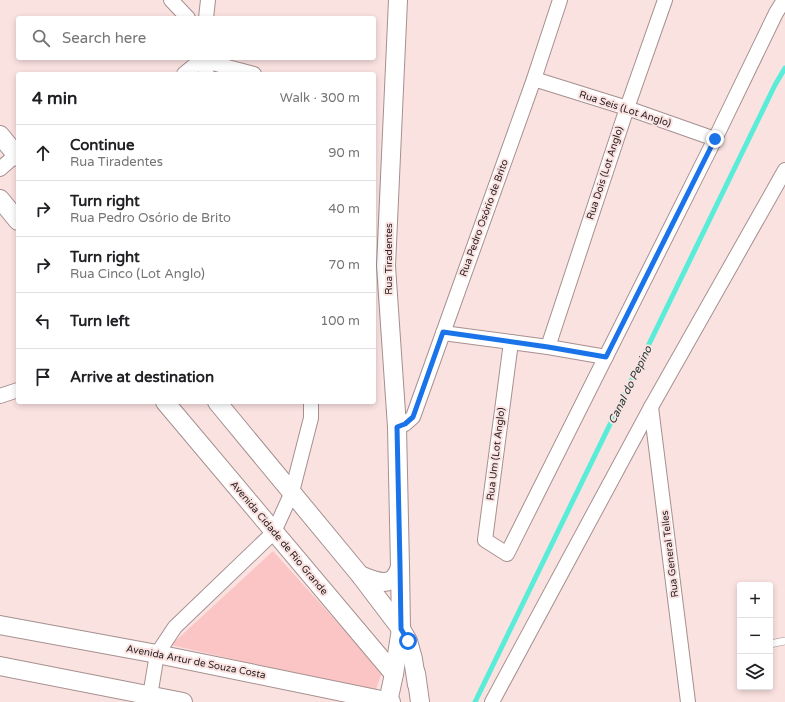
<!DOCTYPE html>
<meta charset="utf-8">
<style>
:root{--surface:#fff;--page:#f2f2f2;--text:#202124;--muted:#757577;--line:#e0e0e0}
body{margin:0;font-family:"Varela Round",sans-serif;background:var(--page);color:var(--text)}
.controls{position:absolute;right:12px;bottom:12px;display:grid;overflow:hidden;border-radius:4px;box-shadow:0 2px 6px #0003}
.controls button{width:36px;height:36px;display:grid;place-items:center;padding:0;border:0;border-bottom:1px solid var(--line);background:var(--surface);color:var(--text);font:20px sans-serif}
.stop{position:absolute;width:12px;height:12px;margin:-9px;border:3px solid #1a73e8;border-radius:50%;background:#fff}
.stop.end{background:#1a73e8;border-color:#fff;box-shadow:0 1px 4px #0008}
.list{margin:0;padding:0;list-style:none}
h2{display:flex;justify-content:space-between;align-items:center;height:52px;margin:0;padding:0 16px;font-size:17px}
h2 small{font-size:13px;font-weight:400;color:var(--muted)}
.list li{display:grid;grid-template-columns:26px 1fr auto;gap:12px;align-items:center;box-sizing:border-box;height:56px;padding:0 16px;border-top:1px solid var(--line)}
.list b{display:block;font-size:15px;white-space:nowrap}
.list p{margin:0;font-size:13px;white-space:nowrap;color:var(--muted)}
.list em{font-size:13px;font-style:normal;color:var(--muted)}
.icon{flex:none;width:22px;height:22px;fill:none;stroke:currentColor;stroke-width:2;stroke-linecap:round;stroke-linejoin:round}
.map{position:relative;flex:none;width:785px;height:702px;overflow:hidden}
.search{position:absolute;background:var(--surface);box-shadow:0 2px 6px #0003;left:16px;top:16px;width:360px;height:44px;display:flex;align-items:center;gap:10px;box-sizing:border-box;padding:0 14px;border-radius:4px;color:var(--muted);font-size:15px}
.panel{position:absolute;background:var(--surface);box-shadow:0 2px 6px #0003;left:16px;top:72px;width:360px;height:332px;border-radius:4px}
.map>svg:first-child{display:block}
</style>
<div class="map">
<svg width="785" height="702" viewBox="0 0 785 702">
<rect width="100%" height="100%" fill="#fae2e1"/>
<path fill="#fac5c4" d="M273,551L382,672L375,692L171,645Z"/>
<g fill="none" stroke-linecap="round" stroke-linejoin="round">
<path stroke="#59ecd8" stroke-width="5" d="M475,702L775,85L785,68"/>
<g stroke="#a6908f" stroke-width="8">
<path id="service" d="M770,644L785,641"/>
</g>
<g stroke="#a6908f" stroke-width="16">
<g id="minor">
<path d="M171,0L188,18"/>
<path d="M206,18L208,0"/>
<path d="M201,58V60L207,74"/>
<path d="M201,60L254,74"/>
<path d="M184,74L201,60"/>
<path d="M534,79L627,108L715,139"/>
<path d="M0,169L16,155"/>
<path d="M443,333L548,347L606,357"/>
<path d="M511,342L485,540L507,554L715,139L776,13L784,0"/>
<path d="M548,347L627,108L665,0"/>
<path d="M0,396L18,390"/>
<path d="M651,407L688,702"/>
<path d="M397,427L405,424L413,417L534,79L560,0"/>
<path d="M149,702L157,654L175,627L274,532L292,492L311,418V402"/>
<path d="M492,702L651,407L785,170"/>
</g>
</g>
<g stroke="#a6908f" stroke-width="20">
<g id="tertiary">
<path d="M0,135L18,157"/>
<path d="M0,199L18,221"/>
<path d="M165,402L394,674"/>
<path d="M217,402L360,575L401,629L408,641L413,659L417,685"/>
<path d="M360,575C370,579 385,587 394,578C397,575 399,570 400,567"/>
<path d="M0,625L157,654L391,702"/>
<path d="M0,666L183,702"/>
<path d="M416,673L420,702"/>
<path d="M388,702L394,674L401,629L400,567L397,427L386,266L398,0"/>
</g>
</g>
<use href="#service" stroke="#fff" stroke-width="7"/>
<use href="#minor" stroke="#fff" stroke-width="14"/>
<use href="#tertiary" stroke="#fff" stroke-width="18"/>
</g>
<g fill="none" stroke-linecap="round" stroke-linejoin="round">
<path stroke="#1a73e8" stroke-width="5" d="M408,641L401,629L400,566L397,427L405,424L413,417L443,332L548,347L606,357L715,139"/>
</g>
<g text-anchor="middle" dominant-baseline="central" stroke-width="4" stroke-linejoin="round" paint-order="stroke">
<g font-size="10" fill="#2b2322" stroke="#fae2e1">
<text transform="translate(625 109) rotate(18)">Rua Seis (Lot Anglo)</text>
<text transform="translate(605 173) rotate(-72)">Rua Dois (Lot Anglo)</text>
<text transform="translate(484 218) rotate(-70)">Rua Pedro Osório de Brito</text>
<text transform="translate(389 259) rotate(-90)">Rua Tiradentes</text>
<text transform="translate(496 454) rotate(-83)">Rua Um (Lot Anglo)</text>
<text transform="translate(279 538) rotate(50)">Avenida Cidade de Rio Grande</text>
<text transform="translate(670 554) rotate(-97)">Rua General Telles</text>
<text transform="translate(196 662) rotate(11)">Avenida Artur de Souza Costa</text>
</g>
<g font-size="11" font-style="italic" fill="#1e3632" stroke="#fae2e1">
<text transform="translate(630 385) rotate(-64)">Canal do Pepino</text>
</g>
</g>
</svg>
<div class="controls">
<button>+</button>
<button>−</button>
<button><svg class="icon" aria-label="layers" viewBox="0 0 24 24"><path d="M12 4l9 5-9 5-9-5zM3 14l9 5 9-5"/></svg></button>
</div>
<div class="stop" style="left:408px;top:641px"></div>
<div class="stop end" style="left:715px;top:139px"></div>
<div class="search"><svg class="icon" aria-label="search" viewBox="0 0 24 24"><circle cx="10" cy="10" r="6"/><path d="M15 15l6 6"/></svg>Search here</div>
<section class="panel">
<h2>4 min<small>Walk · 300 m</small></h2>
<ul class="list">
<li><svg class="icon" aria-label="ahead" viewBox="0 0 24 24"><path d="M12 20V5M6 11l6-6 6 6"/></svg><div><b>Continue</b><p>Rua Tiradentes</p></div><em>90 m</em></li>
<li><svg class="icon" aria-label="right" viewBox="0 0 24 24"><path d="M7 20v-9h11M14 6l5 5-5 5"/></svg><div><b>Turn right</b><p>Rua Pedro Osório de Brito</p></div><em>40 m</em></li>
<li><svg class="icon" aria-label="right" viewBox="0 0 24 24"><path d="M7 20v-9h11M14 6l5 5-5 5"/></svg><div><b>Turn right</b><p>Rua Cinco (Lot Anglo)</p></div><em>70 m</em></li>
<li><svg class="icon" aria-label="left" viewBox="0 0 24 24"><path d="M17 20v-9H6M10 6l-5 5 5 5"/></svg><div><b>Turn left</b></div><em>100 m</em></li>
<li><svg class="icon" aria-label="arrive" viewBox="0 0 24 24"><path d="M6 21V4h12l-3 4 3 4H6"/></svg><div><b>Arrive at destination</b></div></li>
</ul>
</section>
</div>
